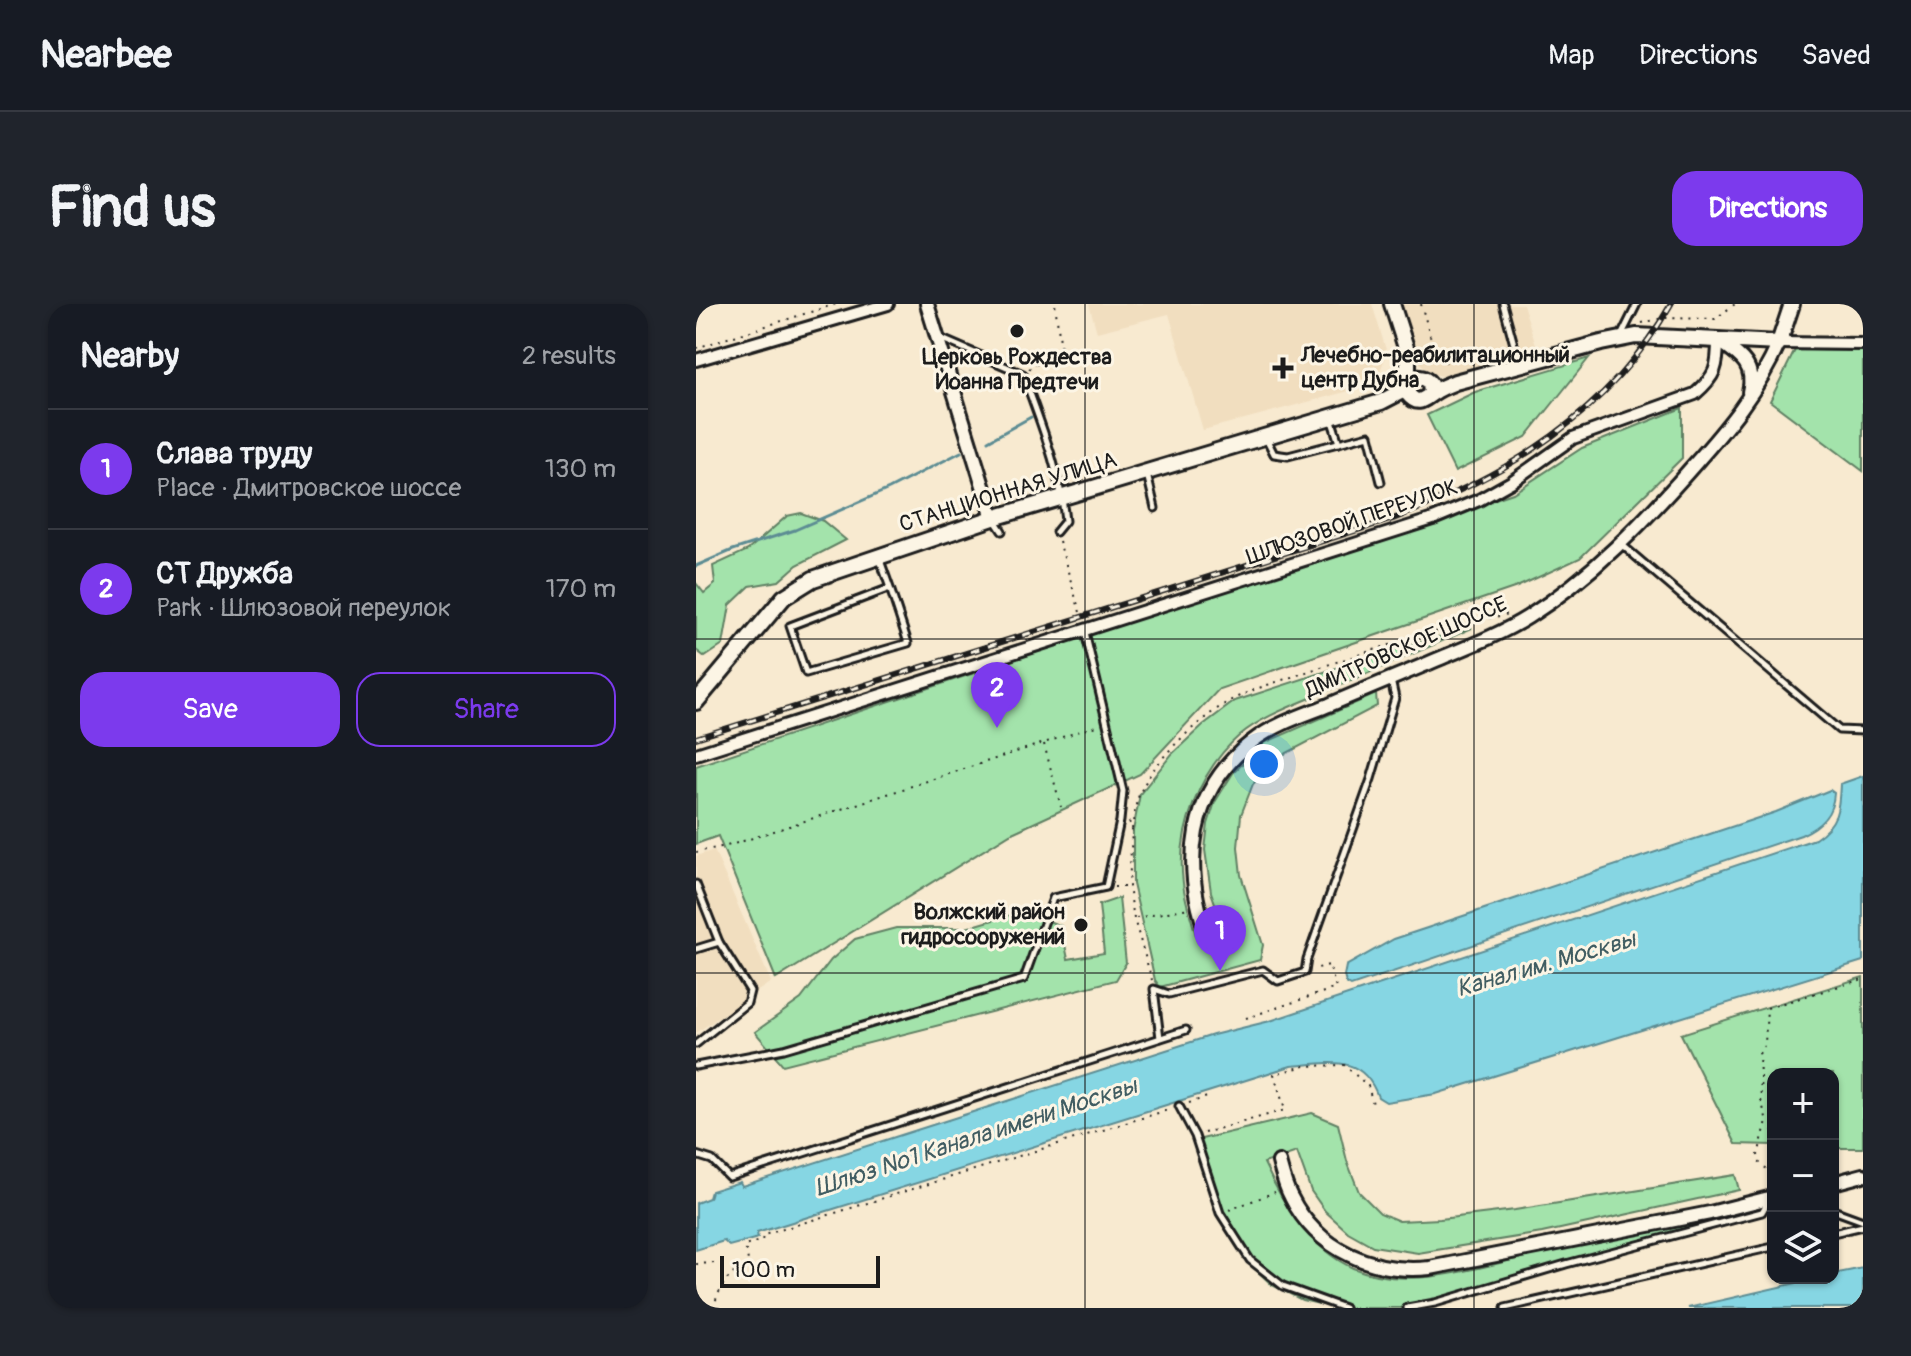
<!DOCTYPE html>
<meta charset="utf-8">
<style>
:root{--surface:#171b24;--page:#20242c;--text:#f1f3f6;--muted:#9ea1a6;--line:#363941;--accent:#7c3aed}
body{margin:0;font-family:Pangolin,sans-serif;background:var(--page);color:var(--text)}
.controls{position:absolute;right:24px;bottom:24px;display:grid;overflow:hidden;border-radius:16px;box-shadow:0 2px 6px #0004}
.controls button{width:72px;height:72px;display:grid;place-items:center;padding:0;border:0;border-bottom:2px solid var(--line);background:var(--surface);color:var(--text);font:40px sans-serif}
.scale{position:absolute;left:24px;bottom:20px;width:160px;box-sizing:border-box;padding-left:8px;border:4px solid #1c1c1c;border-top:0;font-size:22px;line-height:28px;white-space:nowrap;color:#1c1c1c;-webkit-text-stroke:6px #fcf5e5;paint-order:stroke}
.you{position:absolute;left:568px;top:460px;width:28px;height:28px;margin:-20px;border:6px solid #fff;border-radius:50%;background:#1a73e8;box-shadow:0 0 0 12px #1a73e833}
.badge{display:grid;place-items:center;width:52px;height:52px;border-radius:50%;background:var(--accent);color:#fff;font-size:26px;font-weight:700}
.pin{position:absolute;translate:-50% -66px;filter:drop-shadow(0 2px 4px #0008)}
.pin::after{content:'';position:absolute;top:42px;width:28px;height:24px;background:inherit;clip-path:polygon(0 0,100% 0,50% 100%)}
.list{margin:0;padding:0;list-style:none}
h2{display:flex;justify-content:space-between;align-items:center;height:104px;margin:0;padding:0 32px;font-size:34px}
h2 small{font-size:26px;font-weight:400;color:var(--muted)}
.list li{display:grid;grid-template-columns:52px 1fr auto;gap:24px;align-items:center;box-sizing:border-box;height:120px;padding:0 32px;border-top:2px solid var(--line)}
.list b{display:block;font-size:30px;white-space:nowrap}
.list p{margin:0;font-size:26px;white-space:nowrap;color:var(--muted)}
.list em{font-size:26px;font-style:normal;color:var(--muted)}
.actions{display:flex;gap:16px;padding:24px 32px}
.actions a{flex:1;padding:18px 0;border:2px solid var(--accent);border-radius:24px;text-align:center;font-size:28px;color:var(--accent)}
.actions .main{background:var(--accent);color:#fff}
.icon{flex:none;width:44px;height:44px;fill:none;stroke:currentColor;stroke-width:2;stroke-linecap:round;stroke-linejoin:round}
.map{position:relative;flex:none;width:1167px;height:1004px;overflow:hidden;border-radius:24px}
header{display:flex;align-items:center;gap:48px;box-sizing:border-box;height:112px;padding:0 40px;background:var(--surface);border-bottom:2px solid var(--line)}
header strong{font-size:38px}
nav{display:flex;gap:44px;margin-inline-start:auto;font-size:28px}
.intro{display:flex;align-items:center;justify-content:space-between;box-sizing:border-box;height:192px;padding:0 48px}
h1{margin:0;font-size:56px}
.button{padding:20px 36px;border-radius:24px;background:var(--accent);color:#fff;font-size:28px;font-weight:700}
main{display:flex;gap:48px;padding:0 48px}
aside{flex:1;background:var(--surface);border-radius:24px;box-shadow:0 2px 6px #0004}
.map>svg:first-child{display:block}
</style>
<header>
<strong>Nearbee</strong>
<nav><a>Map</a><a>Directions</a><a>Saved</a></nav>
</header>
<div class="intro"><h1>Find us</h1><a class="button">Directions</a></div>
<main>
<aside>
<h2>Nearby<small>2 results</small></h2>
<ul class="list">
<li><span class="badge">1</span><div><b>Слава труду</b><p>Place · Дмитровское шоссе</p></div><em>130 m</em></li>
<li><span class="badge">2</span><div><b>СТ Дружба</b><p>Park · Шлюзовой переулок</p></div><em>170 m</em></li>
</ul>
<div class="actions"><a class="main">Save</a><a>Share</a></div>
</aside>
<div class="map">
<svg width="1167" height="1004" viewBox="0 0 1167 1004">
<rect width="100%" height="100%" fill="#f8ead0"/>
<filter id="ink" filterUnits="userSpaceOnUse"><feTurbulence type="fractalNoise" baseFrequency=".0125" numOctaves="2"/><feDisplacementMap in="SourceGraphic" scale="16" xChannelSelector="R" yChannelSelector="G"/><feConvolveMatrix kernelMatrix="1 2 1 2 8 2 1 2 1" color-interpolation-filters="sRGB"/></filter>
<g filter="url(#ink)">
<g fill="#f1debf">
<path d="M393,0H676L691,49L679,80L507,126L473,10L401,28Z"/>
<path d="M702,0H827L842,48L750,73L734,69L725,60L716,46Z"/>
<path d="M18,546L75,678L0,729V552Z"/>
</g>
<g fill="#a3e3ab" stroke="#608064" stroke-width="2">
<path d="M1099,46L1167,47V167L1074,97Z"/>
<path d="M893,54L830,133L759,168L731,111L779,88Z"/>
<path d="M986,104V154L884,254L821,283L523,385L444,470L314,530L80,675L22,532L0,540V462L817,189L886,144Z"/>
<path d="M105,209L127,217L150,236L101,261L83,277L54,282L34,301L27,341L9,353L0,346V279L8,289L19,280L17,262L52,246L91,212Z"/>
<path d="M776,324C727,345 679,366 631,387C602,400 568,411 544,431C504,466 480,526 487,579C489,599 497,619 502,638L530,630L515,588L509,546L512,520L519,498L537,469L568,439L680,390L681,402L587,451L557,480L545,511L542,543L545,571L567,641L564,656L464,683L459,676L437,580V527L444,490L476,450L507,421L539,397L705,343Z"/>
<path d="M423,594L430,659L420,676L87,761L59,728L105,695L135,656L159,635L200,624H270L328,607L365,622L372,655L408,649L403,601Z"/>
<path d="M1167,673V844H1137V770H1077V841L1040,840L985,730Z"/>
<path d="M616,809L642,820L651,857L663,888L684,909L703,917L744,915L819,906L1039,871L1043,886L846,929L722,949L677,942L652,928L629,907L615,887L601,848L568,859C587,900 614,945 657,964C718,990 799,958 861,945C924,932 988,918 1052,905L1049,908L718,1004H641L606,996L576,981L557,963L525,917L497,837Z"/>
</g>
<g fill="#86d6e3" stroke="#5c8c93" stroke-width="2">
<path d="M1167,472V657L740,790L690,798L682,793C666,749 633,759 595,762L61,929L62,934L33,942L28,937L0,946V899L13,894L15,887L44,878L46,882L517,731L574,717L1119,535C1142,520 1143,505 1144,480Z"/>
<path d="M1134,486L1138,489C1137,511 1124,523 1105,531L655,682L650,679L648,672L650,662L698,635L1080,508Z"/>
<path d="M1167,964V1004H992L1122,974H1137V970Z"/>
</g>
<g fill="none" stroke-linecap="round" stroke-linejoin="round">
<g stroke="#5c8c93" stroke-width="3">
<path d="M292,137L335,113"/>
<path d="M0,262L37,246L99,226L193,185L265,148"/>
</g>
<g stroke="#1c1c1c" stroke-width="11">
<g id="service">
<path d="M807,0L823,59"/>
<path d="M244,34L327,70C344,118 364,166 369,217L360,228"/>
<path d="M924,34L941,0"/>
<path d="M635,114L643,139"/>
<path d="M570,134L578,150L592,152L673,131L685,178"/>
<path d="M451,170L459,204"/>
<path d="M298,215L306,227"/>
<path d="M925,240L1143,426L1167,427"/>
<path d="M184,256L194,284L94,322L110,369L212,339L194,284"/>
<path d="M0,580L23,638L0,645"/>
<path d="M464,734L458,685L473,690L567,666L582,677L609,668L611,655L675,475L699,394L695,376"/>
<path d="M0,740L51,699L54,687L23,638"/>
<path d="M0,762L88,745L328,675L357,594L410,583L424,517L427,487L389,328"/>
<path d="M483,802L499,832L524,909L554,956L587,982L648,1004"/>
<path d="M0,851L16,856L33,873L490,726"/>
<path d="M1137,906L1167,917"/>
<path d="M1137,929L1167,922"/>
<path d="M711,1004L739,999L870,960L1066,908L1073,896"/>
<path d="M809,1004L1077,943"/>
</g>
</g>
<g stroke="#1c1c1c" stroke-width="16">
<g id="minor">
<path d="M1083,39L1167,40"/>
<path d="M0,56L192,0"/>
<path d="M0,450L737,215L783,196L815,178L877,134L999,90C1020,72 1022,63 1022,36"/>
</g>
</g>
<g stroke="#1c1c1c" stroke-width="18">
<g id="tertiary">
<path d="M231,0L297,214"/>
<path d="M1022,36C1043,51 1060,60 1053,88"/>
<path d="M512,633C485,562 492,487 557,437C579,420 608,411 633,401C670,385 707,370 745,354C774,342 805,330 832,313C895,273 948,218 997,162C1031,124 1062,87 1083,39"/>
<path d="M583,858C586,869 589,882 595,893C621,946 678,970 734,964L1014,909L1077,893"/>
<path d="M1137,879L1167,871"/>
</g>
</g>
<g stroke="#1c1c1c" stroke-width="20">
<g id="secondary">
<path d="M696,0L712,50V90C723,104 729,93 740,87C746,83 753,81 759,78L905,39L940,32L1083,39L1096,0"/>
<path d="M714,79C720,72 728,72 734,80L735,89"/>
<path d="M0,398L88,293L117,275L297,214L685,98L712,84"/>
</g>
</g>
<g stroke="#1c1c1c" stroke-width="2" stroke-dasharray="2 6" stroke-linecap="butt">
<path d="M725,0L740,52L750,58L775,54L777,61"/>
<path d="M946,19L967,14L1019,15L1039,0"/>
<path d="M0,44L140,0"/>
<path d="M333,65L365,45L359,0"/>
<path d="M363,237L386,315"/>
<path d="M348,440L365,503"/>
<path d="M433,518L436,525L433,583L438,615L456,676"/>
<path d="M436,525C438,513 439,499 444,489C458,456 498,420 527,401C552,385 586,377 613,367C679,345 745,324 813,310"/>
<path d="M0,548L35,541L403,421"/>
<path d="M418,583H432"/>
<path d="M440,614L493,604"/>
<path d="M550,714L640,684L633,661L618,665"/>
<path d="M493,799L514,792"/>
<path d="M508,829L589,806L578,770L609,762L648,761L672,782L677,800"/>
<path d="M1077,869L1064,860L1062,851L1071,817L1065,796L1063,750L1069,740L1071,704L1167,675"/>
<path d="M533,906L579,888"/>
<path d="M0,960L20,959"/>
<path d="M17,1004C24,983 31,969 53,961L49,942L66,936L68,931L475,805"/>
</g>
<use href="#service" stroke="#fcf5e5" stroke-width="5"/>
<use href="#minor" stroke="#fcf5e5" stroke-width="10"/>
<use href="#tertiary" stroke="#fcf5e5" stroke-width="12"/>
<use href="#secondary" stroke="#fcf5e5" stroke-width="14"/>
<g stroke="#1c1c1c" stroke-width="6">
<path id="rail" d="M0,434L697,215C812,171 913,110 975,0"/>
</g>
<use href="#rail" stroke="#fcf5e5" stroke-width="3" stroke-dasharray="9" stroke-linecap="butt"/>
</g>
</g>
<path fill="none" stroke="#1c1c1c" stroke-width="2" stroke-opacity="0.55" d="M389,0V1004M778,0V1004M0,335H1167M0,669H1167"/>
<g fill="#1c1c1c" stroke="#fcf5e5" stroke-width="3">
<circle cx="321" cy="27" r="8"/>
<path d="M583 52h8v8h8v8h-8v8h-8v-8h-8v-8h8z"/>
<circle cx="385" cy="621" r="8"/>
</g>
<g text-anchor="middle" dominant-baseline="central" stroke-width="6" stroke-linejoin="round" paint-order="stroke">
<g font-size="22" font-weight="bold" fill="#1c1c1c" stroke="#fcf5e5" text-anchor="start">
<text x="605" y="51">Лечебно-реабилитационный<tspan x="605" dy="25">центр Дубна</tspan></text>
<text x="321" y="53" text-anchor="middle">Церковь Рождества<tspan x="321" dy="25">Иоанна Предтечи</tspan></text>
<text x="369" y="608" text-anchor="end">Волжский район<tspan x="369" dy="25">гидросооружений</tspan></text>
</g>
<g font-size="22" fill="#1c1c1c" stroke="#fcf5e5">
<text transform="translate(312 188) rotate(-17)">СТАНЦИОННАЯ УЛИЦА</text>
<text transform="translate(656 218) rotate(-19)">ШЛЮЗОВОЙ ПЕРЕУЛОК</text>
<text transform="translate(710 343) rotate(-24)">ДМИТРОВСКОЕ ШОССЕ</text>
</g>
<g font-size="24" font-style="italic" fill="#415d62" stroke="#fcf5e5">
<text transform="translate(850 660) rotate(-16)">Канал им. Москвы</text>
<text transform="translate(280 833) rotate(-18)">Шлюз №1 Канала имени Москвы</text>
</g>
</g>
</svg>
<div class="controls">
<button>+</button>
<button>−</button>
<button><svg class="icon" aria-label="layers" viewBox="0 0 24 24"><path d="M12 4l9 5-9 5-9-5zM3 14l9 5 9-5"/></svg></button>
</div>
<div class="scale">100 m</div>
<div class="you"></div>
<div class="pin badge" style="left:524px;top:667px">1</div>
<div class="pin badge" style="left:301px;top:424px">2</div>
</div>
</main>
